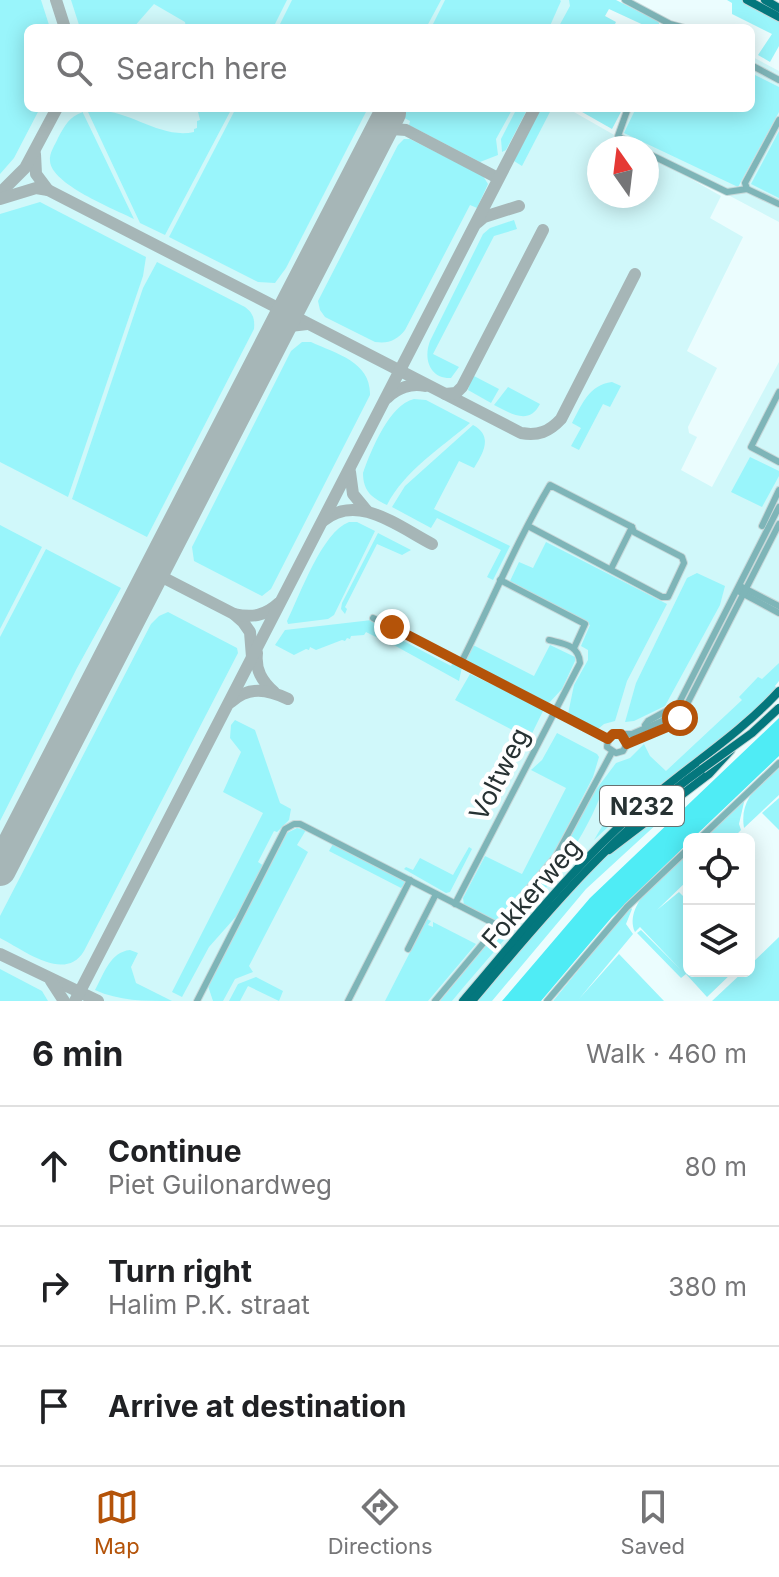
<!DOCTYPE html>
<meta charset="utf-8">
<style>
:root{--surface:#fff;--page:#f6f6f6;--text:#202124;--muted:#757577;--line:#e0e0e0;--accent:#b45309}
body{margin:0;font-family:Inter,sans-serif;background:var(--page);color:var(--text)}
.controls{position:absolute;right:24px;bottom:24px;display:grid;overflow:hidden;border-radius:12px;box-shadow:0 4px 20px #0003}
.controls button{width:72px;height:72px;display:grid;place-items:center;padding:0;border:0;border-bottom:2px solid var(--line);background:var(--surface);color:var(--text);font:40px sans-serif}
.compass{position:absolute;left:587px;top:136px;width:72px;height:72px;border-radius:50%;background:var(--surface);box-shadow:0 4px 20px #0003;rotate:346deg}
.stop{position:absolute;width:24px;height:24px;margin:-18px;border:6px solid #b45309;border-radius:50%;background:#fff}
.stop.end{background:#b45309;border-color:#fff;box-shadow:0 2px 8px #0008}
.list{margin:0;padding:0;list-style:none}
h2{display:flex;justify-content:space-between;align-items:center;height:104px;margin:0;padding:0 32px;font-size:34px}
h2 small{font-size:26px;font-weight:400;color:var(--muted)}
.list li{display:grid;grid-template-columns:52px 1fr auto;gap:24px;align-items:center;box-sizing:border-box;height:120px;padding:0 32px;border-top:2px solid var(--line)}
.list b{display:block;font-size:30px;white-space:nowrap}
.list p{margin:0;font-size:26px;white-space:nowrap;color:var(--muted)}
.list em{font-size:26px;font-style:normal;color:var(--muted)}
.icon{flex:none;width:44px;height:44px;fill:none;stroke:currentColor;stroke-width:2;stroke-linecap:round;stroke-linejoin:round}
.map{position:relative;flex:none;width:779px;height:1001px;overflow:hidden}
.search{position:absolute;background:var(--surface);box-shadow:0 4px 20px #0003;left:24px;right:24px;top:24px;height:88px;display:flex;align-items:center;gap:20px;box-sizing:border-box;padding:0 28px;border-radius:12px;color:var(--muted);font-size:30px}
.sheet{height:464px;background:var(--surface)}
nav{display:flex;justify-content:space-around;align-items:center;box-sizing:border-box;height:112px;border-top:2px solid var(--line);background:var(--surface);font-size:22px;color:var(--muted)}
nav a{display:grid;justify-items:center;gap:4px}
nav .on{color:var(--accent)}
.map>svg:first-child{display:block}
</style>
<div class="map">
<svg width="779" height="1001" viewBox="0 0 779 1001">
<rect width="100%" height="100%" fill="#ebfdfe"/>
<path fill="#d0f8fa" d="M0,0H588L593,28H28V108H567L616,136L630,108H751V56L779,71V222L647,152V148H599V196H647V154L721,196L710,218L743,237L687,351L717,368L688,427L689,433L697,437L681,470L712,487L779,362V674L651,787L548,900L462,1001H0Z"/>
<g fill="#99f5fb">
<path d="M0,0H41L50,28H28V108H40L14,158L0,174Z"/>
<path d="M71,0H287L273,28H186L185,22L154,4L133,28H80Z"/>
<path d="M292,0H441L426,28H278Z"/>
<path d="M445,0H560L561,1L549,28H431Z"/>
<path d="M569,0H616L658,21L661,27L650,28L609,9L605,16L616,22L613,28H558L570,6Z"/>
<path d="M727,0H742L779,20V46L770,62L758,55L772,34L732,14V3Z"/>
<path d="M751,73L779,87V112L738,187L624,133L636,108H751Z"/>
<path d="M197,108H232L165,235L140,223L88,112C124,104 157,140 194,132V129L197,128V121L200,120Z"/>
<path d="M236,108H368L286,268L275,283L258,282L169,237Z"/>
<path d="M385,108H513L496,139L498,155L480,162L409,125L410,121Z"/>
<path d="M517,108H528L506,150L502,152L501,139Z"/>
<path d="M541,108H552L522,166L514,161Z"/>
<path d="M575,108H623L612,129Z"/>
<path d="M83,112V113L134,219C114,209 51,184 50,161C49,153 55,145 58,138C65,125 69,117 83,112Z"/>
<path d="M779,131V198L751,184Z"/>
<path d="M404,139H410L483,176L488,184L477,208L470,205L405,330C397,340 389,344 375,342L325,317L320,310L318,301L398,145Z"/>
<path d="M40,202L146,257L143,276L68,497L0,462V214Z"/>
<path d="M514,220L517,229L494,236L433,354L459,367L451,378C430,379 423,359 430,341L483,234L490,228Z"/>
<path d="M157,262L245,307C253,313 255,319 254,329L147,537L72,499L143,288Z"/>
<path d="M302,342H311C337,354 371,362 370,395L271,589L262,596L194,561L192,547L291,351Z"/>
<path d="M472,375L499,389L491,403L468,390Z"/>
<path d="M612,382L621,386L610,407L603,404L579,450L571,446L581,428L572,423C582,404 589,385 612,382Z"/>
<path d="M508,387L540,404C529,426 510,413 494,405Z"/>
<path d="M414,399L426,400L470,423C441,448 405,470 387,505C372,498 363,491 363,473C371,450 390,404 414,399Z"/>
<path d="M473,425C493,436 484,452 474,468L459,461L434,509L510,546L493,580L487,577L501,550L437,518L431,528L392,507L405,486Z"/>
<path d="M750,457L779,471V476L762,507L731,492Z"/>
<path d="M349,522H357L375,531L334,615L328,619L288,624L287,621C300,595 322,532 349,522Z"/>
<path d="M0,525L42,547L0,629Z"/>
<path d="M378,533L411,550L402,555L377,544L345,607L347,609L345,614L341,609L342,603Z"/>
<path d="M546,542L667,604L627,681L615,721L604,724L598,729L568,714L574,685L588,660V650L581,646L590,625L510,581L519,562L533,568Z"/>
<path d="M46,549L121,588L77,668L0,821V637Z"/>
<path d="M697,573L725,586L720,605L665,706L634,721L625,722L636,683L687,578Z"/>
<path d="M168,612L237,648L238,653L84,951C65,983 24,950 0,938V916L151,624L159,616Z"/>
<path d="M372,620L384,627L378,638L366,632L364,635L351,636L350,639L347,638L345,641L342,640L316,650L310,647L309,650L306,649L294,655L275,645L285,630Z"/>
<path d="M396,637L451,666L453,663L462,667L459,681L392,644Z"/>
<path d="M473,645L534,676L550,645L575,657V661L562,689L549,703L465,660Z"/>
<path d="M779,663V681L775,686L777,688C722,746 651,785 594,840L604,823L613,799L600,797C571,870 502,940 452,1001H440L551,867L595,791L616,763L630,758L644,744L650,756L666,771L742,700L739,697L758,677L762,679Z"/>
<path d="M470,674L544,709L519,760H512L524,736L455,700Z"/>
<path d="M235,720L255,730L280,803L291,809L289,820L277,832L274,831L258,862L264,866L240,912L209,947L182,997L172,992L263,813L223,792L241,752L230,738L231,725Z"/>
<path d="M557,733L597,754L599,757L593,777L556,849L547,863L495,921L464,905L463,898L485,856L522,874L566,788L531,770L542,760Z"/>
<path d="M779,766V795L744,828C739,798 760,784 779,766Z"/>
<path d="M696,788L586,889L492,1001H477L579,882L608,855Z"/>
<path d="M745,798L739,824L741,830L732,839H701Z"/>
<path d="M779,798V830L762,813Z"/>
<path d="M297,828L306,830L297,845L308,852L249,966L253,972L235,979L223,1001H213L208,986L287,833Z"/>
<path d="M333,844L406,882L401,888L329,851Z"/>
<path d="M469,847L472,849L450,892L446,893L404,869L406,867L413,870L420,858L453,875Z"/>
<path d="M689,851V879L657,910L679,892L689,902V971H734L707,997L686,974L681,978L637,933L641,930L681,970L640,927L635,932C622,902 670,869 689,851Z"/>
<path d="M630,907L632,909L626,924L633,934L579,999L619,954L664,1001H553Z"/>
<path d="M427,919L431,921L428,925L433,927V922L476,944L428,1001H385Z"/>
<path d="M779,937V1001H712L744,971H749V966Z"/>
<path d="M130,950L138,953L131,967L136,983L172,1001C144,1001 119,1001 95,990C104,974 110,952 130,950Z"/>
<path d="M0,969L42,991L48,1001H0Z"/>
<path d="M256,977L283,991L279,1001L248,986L240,1001H229L238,984Z"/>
</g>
<path fill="#4fecf5" d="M779,718V756L692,839H689V842L612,917L541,1001H502L590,898Z"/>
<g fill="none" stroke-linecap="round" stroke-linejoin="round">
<g stroke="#a6b6b7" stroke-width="12">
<path d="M56,0L65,28"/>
<path d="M377,137L392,129L406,130L494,176"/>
<path d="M35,154L36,174L48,190"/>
<path d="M0,193L25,168L57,108"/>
<path d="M0,199L36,188L48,190L521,433C538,436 549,432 561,419L635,274"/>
<path d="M477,223L484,217L519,206"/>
<path d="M276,335L290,326L307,324"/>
<path d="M445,394L456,393L462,387L543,230"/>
<path d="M387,398C397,388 411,383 425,386"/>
<path d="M350,472L353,494L367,511"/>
<path d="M323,521C357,492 399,527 432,544"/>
<path d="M160,559V571L166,579"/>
<path d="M146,586L156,578L166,579L234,614L243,622L250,632L252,657"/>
<path d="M234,614C252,618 265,616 279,603"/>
<path d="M257,653C255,670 262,681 274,692"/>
<path d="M231,702C249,686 267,689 288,699"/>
<path d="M0,954L98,1001"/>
<path d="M51,981L64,1001"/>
<path d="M75,1001L535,108"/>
</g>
<path stroke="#a6b6b7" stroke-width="32" d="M0,870L390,113"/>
<g stroke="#c8d8d9" stroke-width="8">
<g id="minor">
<path d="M625,0L670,24L685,28"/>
<path d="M751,65L779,80"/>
<path d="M628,108L618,136L637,148"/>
<path d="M647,153L727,192L747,189L779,204"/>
<path d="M747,189L745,183L779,120"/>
<path d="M779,392L751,447L779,462"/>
<path d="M762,526L779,490"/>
<path d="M611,569L632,527"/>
<path d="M500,580L585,624L574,648"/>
<path d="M742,587L779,606"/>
<path d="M740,592L779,613"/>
<path d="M373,618L608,739"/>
<path d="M461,663C491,604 516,542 550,485L632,527L634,532L682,557L684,563L668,597H662L528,526"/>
<path d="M645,725L648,721L679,704"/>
<path d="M608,739L613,734H632L662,721L676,709L779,507"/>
<path d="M608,739L607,747L616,753L623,751L627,744"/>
<path d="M627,744L670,726L680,718L779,524"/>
<path d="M699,839L779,763"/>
<path d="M455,904L580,663C579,645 564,644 549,640"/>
<path d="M408,949L436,894"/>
<path d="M197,1001L285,829L294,824H300L499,926"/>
<path d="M348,1001L410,880"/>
<path d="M435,1001L556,856L612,752"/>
<path d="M547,1001L627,907L689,848"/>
</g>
</g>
<g stroke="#c8d8d9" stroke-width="10">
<g id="major">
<path d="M747,0L779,17"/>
<path d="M765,0L779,8"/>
<path d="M609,850L709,774L731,750"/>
<path d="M463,1001C518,937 570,870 633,814C680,771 736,738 779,691"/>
<path d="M472,1001C543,917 612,833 702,769"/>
</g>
</g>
<use href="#minor" stroke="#7eb5b8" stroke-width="6"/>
<use href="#major" stroke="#04777d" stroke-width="8"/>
<g stroke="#c8d8d9" stroke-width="10" stroke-linecap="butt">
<path id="major-bridge" d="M702,769L752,733L779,708"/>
</g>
<use href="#major-bridge" stroke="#04777d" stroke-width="8"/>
</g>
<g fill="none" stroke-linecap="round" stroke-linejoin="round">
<path stroke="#b45309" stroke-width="10" d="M392,627L608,739L613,734H621L627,744L670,726L680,718"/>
</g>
<g text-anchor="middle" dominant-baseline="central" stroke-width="8" stroke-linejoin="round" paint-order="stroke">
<rect fill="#fff" stroke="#687070" stroke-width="2" x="600" y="786" width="84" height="40" rx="6"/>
<g font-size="24" font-weight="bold" fill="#273233">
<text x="642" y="806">N232</text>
</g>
<g font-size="26" fill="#273233" stroke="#fff">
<text transform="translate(499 774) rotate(-63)">Voltweg</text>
<text transform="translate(531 893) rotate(-49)">Fokkerweg</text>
</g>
</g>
</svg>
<div class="controls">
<button><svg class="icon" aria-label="locate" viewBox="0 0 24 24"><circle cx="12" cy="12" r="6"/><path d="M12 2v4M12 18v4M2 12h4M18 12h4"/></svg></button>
<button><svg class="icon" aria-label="layers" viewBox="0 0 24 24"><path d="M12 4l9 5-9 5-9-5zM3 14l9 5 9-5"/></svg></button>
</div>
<svg class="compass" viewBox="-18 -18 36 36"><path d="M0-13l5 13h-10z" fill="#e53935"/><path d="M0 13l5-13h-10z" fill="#757577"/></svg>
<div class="stop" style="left:680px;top:718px"></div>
<div class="stop end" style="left:392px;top:627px"></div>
<div class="search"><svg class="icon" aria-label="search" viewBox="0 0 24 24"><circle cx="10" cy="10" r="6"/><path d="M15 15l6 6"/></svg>Search here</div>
</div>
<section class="sheet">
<h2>6 min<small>Walk · 460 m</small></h2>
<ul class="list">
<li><svg class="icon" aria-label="ahead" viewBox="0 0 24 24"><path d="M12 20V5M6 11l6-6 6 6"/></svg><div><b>Continue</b><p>Piet Guilonardweg</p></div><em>80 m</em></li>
<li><svg class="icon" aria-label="right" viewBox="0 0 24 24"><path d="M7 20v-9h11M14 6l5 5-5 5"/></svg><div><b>Turn right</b><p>Halim P.K. straat</p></div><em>380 m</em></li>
<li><svg class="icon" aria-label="arrive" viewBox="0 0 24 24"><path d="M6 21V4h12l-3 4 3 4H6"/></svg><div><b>Arrive at destination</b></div></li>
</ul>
</section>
<nav>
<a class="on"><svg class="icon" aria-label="map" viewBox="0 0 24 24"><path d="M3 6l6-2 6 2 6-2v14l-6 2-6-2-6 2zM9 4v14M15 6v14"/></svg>Map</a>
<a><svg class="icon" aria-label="directions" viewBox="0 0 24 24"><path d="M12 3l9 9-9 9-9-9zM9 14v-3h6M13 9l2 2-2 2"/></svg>Directions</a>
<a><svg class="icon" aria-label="saved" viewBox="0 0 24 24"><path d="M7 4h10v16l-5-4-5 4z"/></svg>Saved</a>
</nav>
